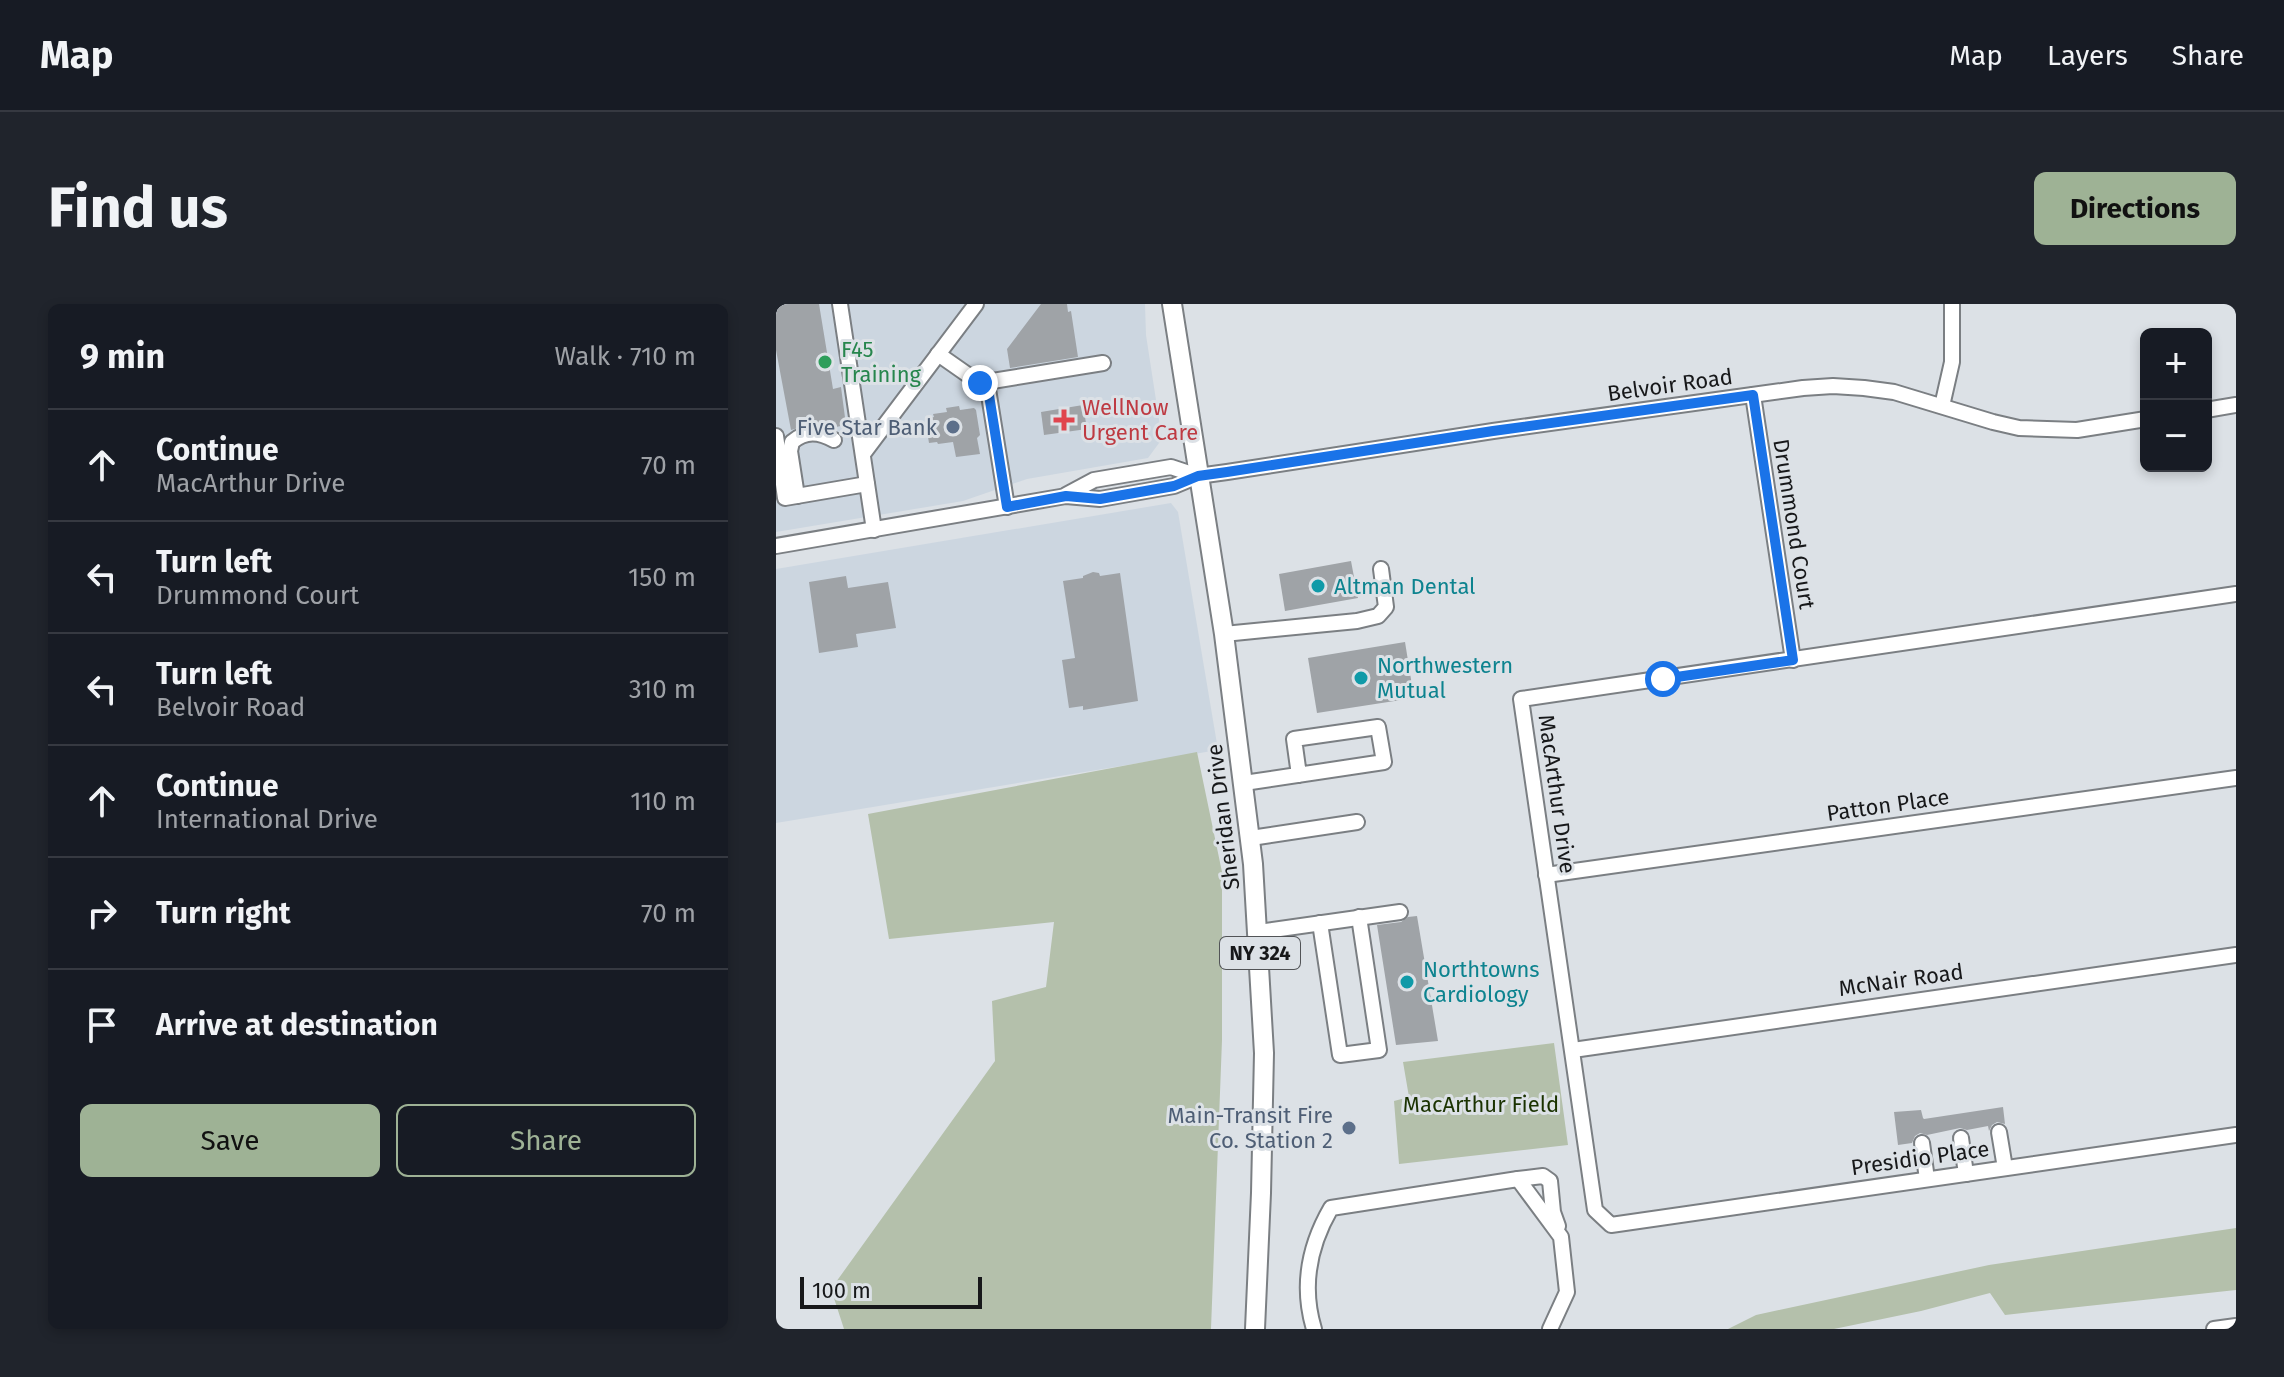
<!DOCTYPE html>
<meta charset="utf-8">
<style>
:root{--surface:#171b24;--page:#20242c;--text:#f1f3f6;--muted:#9ea1a6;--line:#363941;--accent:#9eb295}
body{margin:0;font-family:"Fira Sans",sans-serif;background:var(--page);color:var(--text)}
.controls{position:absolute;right:24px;top:24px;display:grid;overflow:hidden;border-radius:12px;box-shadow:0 4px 12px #0003}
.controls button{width:72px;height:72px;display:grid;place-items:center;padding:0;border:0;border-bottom:2px solid var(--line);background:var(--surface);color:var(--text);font:40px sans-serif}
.scale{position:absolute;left:24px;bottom:20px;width:182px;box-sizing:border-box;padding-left:8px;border:4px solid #17181a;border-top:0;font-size:22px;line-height:28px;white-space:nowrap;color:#17181a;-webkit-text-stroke:6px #dce1e6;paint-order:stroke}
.stop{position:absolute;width:24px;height:24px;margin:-18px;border:6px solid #1a73e8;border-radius:50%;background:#fff}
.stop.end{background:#1a73e8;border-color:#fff;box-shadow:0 2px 8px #0008}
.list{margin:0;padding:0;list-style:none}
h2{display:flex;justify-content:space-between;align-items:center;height:104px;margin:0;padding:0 32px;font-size:34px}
h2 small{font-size:26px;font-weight:400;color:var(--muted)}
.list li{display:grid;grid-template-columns:52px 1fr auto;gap:24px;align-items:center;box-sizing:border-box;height:112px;padding:0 32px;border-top:2px solid var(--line)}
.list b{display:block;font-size:30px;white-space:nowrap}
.list p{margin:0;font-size:26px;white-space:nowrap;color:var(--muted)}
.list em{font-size:26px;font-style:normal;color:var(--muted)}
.actions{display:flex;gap:16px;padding:24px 32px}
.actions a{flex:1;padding:18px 0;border:2px solid var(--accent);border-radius:12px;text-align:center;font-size:28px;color:var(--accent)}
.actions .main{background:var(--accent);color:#111}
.icon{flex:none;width:44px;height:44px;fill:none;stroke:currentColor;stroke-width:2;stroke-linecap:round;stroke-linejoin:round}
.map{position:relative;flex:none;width:1460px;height:1025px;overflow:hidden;border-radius:12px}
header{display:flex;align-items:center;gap:48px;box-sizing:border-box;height:112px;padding:0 40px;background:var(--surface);border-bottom:2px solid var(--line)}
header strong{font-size:38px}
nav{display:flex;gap:44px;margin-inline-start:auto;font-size:28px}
.intro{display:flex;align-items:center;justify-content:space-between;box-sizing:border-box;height:192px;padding:0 48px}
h1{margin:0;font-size:56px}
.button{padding:20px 36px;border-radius:12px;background:var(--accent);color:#111;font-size:28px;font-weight:700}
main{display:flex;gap:48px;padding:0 48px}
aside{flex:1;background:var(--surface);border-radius:12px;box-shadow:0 4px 12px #0003}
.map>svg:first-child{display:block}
</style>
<header>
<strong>Map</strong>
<nav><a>Map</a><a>Layers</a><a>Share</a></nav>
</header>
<div class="intro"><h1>Find us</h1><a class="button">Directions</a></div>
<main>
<aside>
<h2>9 min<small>Walk · 710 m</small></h2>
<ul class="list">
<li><svg class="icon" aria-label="ahead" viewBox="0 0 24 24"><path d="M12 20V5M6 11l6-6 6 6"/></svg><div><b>Continue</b><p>MacArthur Drive</p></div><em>70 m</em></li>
<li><svg class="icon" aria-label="left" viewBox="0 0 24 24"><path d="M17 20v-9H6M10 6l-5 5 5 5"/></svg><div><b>Turn left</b><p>Drummond Court</p></div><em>150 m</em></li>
<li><svg class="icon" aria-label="left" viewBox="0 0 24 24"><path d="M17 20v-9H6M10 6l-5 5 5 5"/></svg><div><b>Turn left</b><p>Belvoir Road</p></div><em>310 m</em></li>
<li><svg class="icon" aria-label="ahead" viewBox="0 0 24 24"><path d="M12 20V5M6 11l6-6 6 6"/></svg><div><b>Continue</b><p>International Drive</p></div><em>110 m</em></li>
<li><svg class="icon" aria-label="right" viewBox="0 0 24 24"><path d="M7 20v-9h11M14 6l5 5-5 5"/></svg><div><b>Turn right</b></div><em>70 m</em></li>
<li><svg class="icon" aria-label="arrive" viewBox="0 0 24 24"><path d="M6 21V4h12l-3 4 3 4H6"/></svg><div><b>Arrive at destination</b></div></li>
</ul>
<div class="actions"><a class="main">Save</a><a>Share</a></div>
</aside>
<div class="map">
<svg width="1460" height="1025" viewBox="0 0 1460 1025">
<rect width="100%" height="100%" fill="#dce1e6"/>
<g fill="#ccd6e0">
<path d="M0,0H369L370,31L386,135L372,154L251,175L187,197L0,228Z"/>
<path d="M395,199L402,208L442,446L0,519V265Z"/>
</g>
<g fill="#b4c0ab">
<path d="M421,448L446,568V736L435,1025H68L55,985L219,757L216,697L270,683L278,618L113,635L92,510Z"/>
<path d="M778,739L792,841L623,860L618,797L633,793L627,758Z"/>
<path d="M1460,924V986L1229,1011L1214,989L1145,1007L1058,1025H952L980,1011L1213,961Z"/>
</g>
<g fill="#9fa3a7">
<path d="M0,0H43L57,85L65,83L70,121L55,124L36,120L15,126L0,46Z"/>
<path d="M265,0H291L292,8L295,7L302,53L234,64L231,45Z"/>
<path d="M307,101L311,125L268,131L265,108Z"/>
<path d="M183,102L184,106L198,104L200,106L204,131L201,134L204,150L180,153L177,138L162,140L161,138L153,139L149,115L158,113L157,110L171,108L170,104Z"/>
<path d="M575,257L582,294L509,307L503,270Z"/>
<path d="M317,268L323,269L324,272L344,269L362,397L307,406V402L293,404L286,356L299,354L287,277L307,274V272Z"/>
<path d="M70,272L72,284L112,278L120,324L80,330L82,343L43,349L33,278Z"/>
<path d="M629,338L638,394L541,409L532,354Z"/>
<path d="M641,612L662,737L620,741L601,621L625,618L632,613Z"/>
<path d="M1227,803L1229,820L1221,818L1216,821L1213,827L1212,822L1191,826L1184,824L1151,831L1144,829L1139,832L1136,839L1122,841L1118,808L1145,806L1147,814L1148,815Z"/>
</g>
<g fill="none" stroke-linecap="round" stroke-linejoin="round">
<g stroke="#7b7f83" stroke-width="18">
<g id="minor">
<path d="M64,0L98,226"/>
<path d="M162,50L212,85L231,203"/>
<path d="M204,79L327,59"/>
<path d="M977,91L1017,356"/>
<path d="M1166,102L1176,58V0"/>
<path d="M1430,106L1460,101"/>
<path d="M0,132L9,194L91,180"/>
<path d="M87,150L200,0"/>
<path d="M290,191L318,176L395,163L422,172"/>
<path d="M21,192L14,147L16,138C30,126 43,128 58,136"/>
<path d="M0,242L290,192L324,195L398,182L422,172L451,168L717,127L1027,84L1057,82L1088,84L1118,88L1217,118L1243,124L1301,126L1370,115"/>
<path d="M1460,290L745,395L819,906L835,921L1460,831"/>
<path d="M448,330L581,317L602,312L610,303L605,265"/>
<path d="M468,479L608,458L602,423L518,435L523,471"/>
<path d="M475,534L581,518"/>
<path d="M770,571L1460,474"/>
<path d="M544,619L564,751L603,746L583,613"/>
<path d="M483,628L624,608"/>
<path d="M797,746L1460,651"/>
<path d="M1223,828L1229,864"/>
<path d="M1185,834L1190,870"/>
<path d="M1146,839L1151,875"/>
<path d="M742,875L767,872L774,877L777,908L782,922"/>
<path d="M538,1025C525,982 533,942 555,904L742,875L785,933L791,988L774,1025"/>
<path d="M1438,1025L1460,1022"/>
</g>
</g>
<g stroke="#7b7f83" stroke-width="22">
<path id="major" d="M396,0L448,330L477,560L488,749L485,889L479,1025"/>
</g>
<use href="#minor" stroke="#fff" stroke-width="14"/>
<use href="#major" stroke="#fff" stroke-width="18"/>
</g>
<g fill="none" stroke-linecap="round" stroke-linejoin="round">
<path stroke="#1a73e8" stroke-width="10" d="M204,79L212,85L231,203L290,192L324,195L398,182L422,172L451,168L717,127L977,91L1017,356L887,375"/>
</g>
<circle fill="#2e9e5b" stroke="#dce1e6" stroke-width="3" cx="49" cy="58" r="8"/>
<path fill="#e0444e" stroke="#dce1e6" stroke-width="3" d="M284 104h8v8h8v8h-8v8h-8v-8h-8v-8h8z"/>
<g fill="#5c6f8a" stroke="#dce1e6" stroke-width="3">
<circle cx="177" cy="123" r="8"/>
<circle cx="573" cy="824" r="8"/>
</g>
<g fill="#0f9aa8" stroke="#dce1e6" stroke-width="3">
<circle cx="542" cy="282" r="8"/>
<circle cx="585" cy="374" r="8"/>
<circle cx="631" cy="678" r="8"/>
</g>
<g text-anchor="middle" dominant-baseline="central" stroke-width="6" stroke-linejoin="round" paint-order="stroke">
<rect fill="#dce1e6" stroke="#525457" stroke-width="2" x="444" y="633" width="80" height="32" rx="6"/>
<g font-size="20" font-weight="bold" fill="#17181a">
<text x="484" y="649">NY 324</text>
</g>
<g font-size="22" fill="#27864d" stroke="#dce1e6" text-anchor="start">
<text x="65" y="45">F45<tspan x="65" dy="25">Training</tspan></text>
</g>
<g font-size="22" fill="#17181a" stroke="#dce1e6">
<text transform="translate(894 81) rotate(-8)">Belvoir Road</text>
<text transform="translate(1018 220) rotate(81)">Drummond Court</text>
<text transform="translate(781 490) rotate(82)">MacArthur Drive</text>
<text transform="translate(1112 501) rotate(-8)">Patton Place</text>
<text transform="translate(447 513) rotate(-97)">Sheridan Drive</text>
<text transform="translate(1125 676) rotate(-8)">McNair Road</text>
<text transform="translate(1144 854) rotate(-8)">Presidio Place</text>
</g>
<g font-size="22" fill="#be3a42" stroke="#dce1e6" text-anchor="start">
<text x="306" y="103">WellNow<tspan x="306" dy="25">Urgent Care</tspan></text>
</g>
<g font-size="22" fill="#4e5e75" stroke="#dce1e6" text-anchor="end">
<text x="161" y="123">Five Star Bank</text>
<text x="557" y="811">Main-Transit Fire<tspan x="557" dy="25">Co. Station 2</tspan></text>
</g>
<g font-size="22" fill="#0d838f" stroke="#dce1e6" text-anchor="start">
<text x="558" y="282">Altman Dental</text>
<text x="601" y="361">Northwestern<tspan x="601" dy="25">Mutual</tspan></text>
<text x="647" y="665">Northtowns<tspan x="647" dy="25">Cardiology</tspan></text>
</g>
<g font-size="22" fill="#1a3200" stroke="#dce1e6">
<text x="705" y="800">MacArthur Field</text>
</g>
</g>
</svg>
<div class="controls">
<button>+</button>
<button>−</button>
</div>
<div class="scale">100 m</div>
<div class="stop" style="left:887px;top:375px"></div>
<div class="stop end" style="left:204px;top:79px"></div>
</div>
</main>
